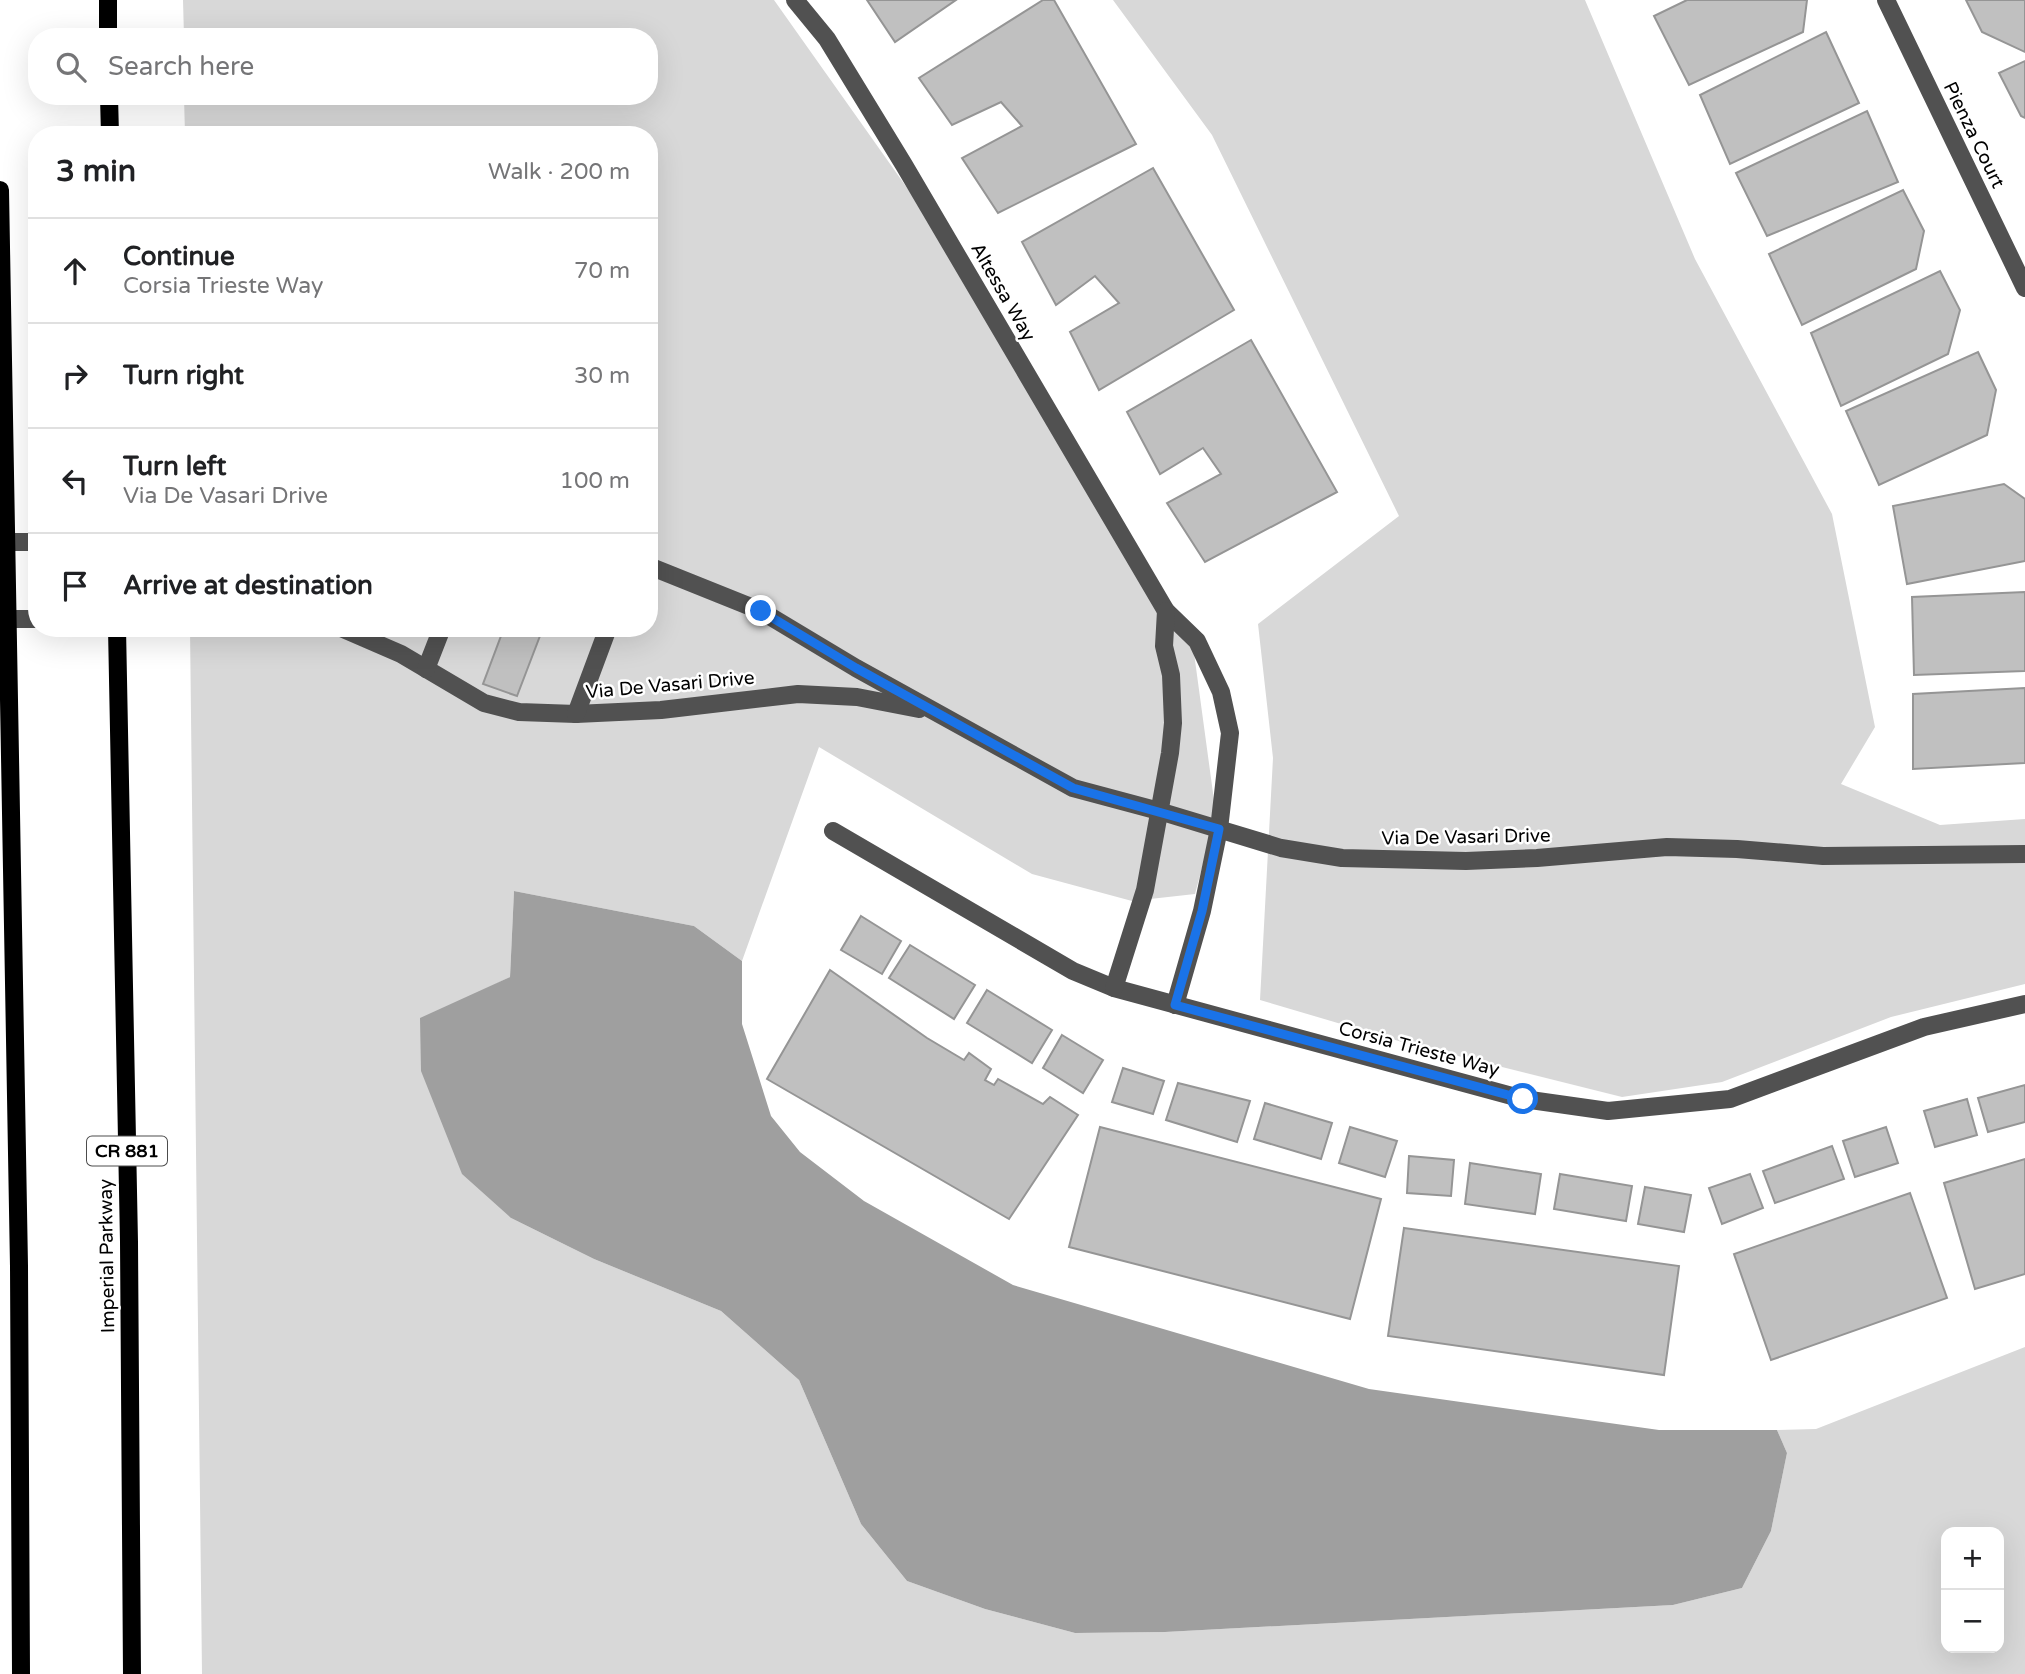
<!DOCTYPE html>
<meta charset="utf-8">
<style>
:root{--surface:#fff;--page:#f6f6f6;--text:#202124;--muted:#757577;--line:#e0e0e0}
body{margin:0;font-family:"Varela Round",sans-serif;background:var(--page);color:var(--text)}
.controls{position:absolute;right:21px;bottom:21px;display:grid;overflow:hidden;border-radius:14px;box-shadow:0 7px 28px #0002}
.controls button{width:63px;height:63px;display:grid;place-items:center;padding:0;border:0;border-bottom:2px solid var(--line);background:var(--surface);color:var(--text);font:35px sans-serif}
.stop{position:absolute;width:21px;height:21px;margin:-16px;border:5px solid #1a73e8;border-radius:50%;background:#fff}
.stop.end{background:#1a73e8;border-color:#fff;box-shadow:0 2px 7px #0008}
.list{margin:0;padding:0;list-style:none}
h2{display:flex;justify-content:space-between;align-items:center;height:91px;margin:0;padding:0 28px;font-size:30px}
h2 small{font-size:23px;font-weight:400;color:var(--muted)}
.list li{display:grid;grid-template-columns:46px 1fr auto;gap:21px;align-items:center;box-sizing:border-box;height:105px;padding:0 28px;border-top:2px solid var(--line)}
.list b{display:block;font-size:26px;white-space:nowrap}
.list p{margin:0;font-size:23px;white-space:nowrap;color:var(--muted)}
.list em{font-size:23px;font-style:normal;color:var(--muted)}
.icon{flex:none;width:38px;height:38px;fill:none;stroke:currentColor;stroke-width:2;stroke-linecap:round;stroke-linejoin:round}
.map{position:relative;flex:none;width:2025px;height:1674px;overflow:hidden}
.search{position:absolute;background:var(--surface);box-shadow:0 7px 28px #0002;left:28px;top:28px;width:630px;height:77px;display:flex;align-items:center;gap:18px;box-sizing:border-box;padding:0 24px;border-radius:28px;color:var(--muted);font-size:26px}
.panel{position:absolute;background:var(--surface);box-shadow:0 7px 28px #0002;left:28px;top:126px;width:630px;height:511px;border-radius:28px}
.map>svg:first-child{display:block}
</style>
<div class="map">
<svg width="2025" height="1674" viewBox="0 0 2025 1674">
<rect width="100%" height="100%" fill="#fff"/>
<g fill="#d8d8d8" fill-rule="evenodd">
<path d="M183,0H774L951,250L1194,653L1216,815L1195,894L1132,901L1032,874L819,747L742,961L694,926L514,891L510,977L469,997L511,1218L594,1259L721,1311L799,1380L861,1524L907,1581L985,1609L1075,1633L1165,1632L1673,1605L1742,1588L1771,1531L1787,1453L1777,1430L1816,1429L2025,1347V1674H202L190,628H649V135H185L184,96H649V37H184ZM1946,1532H1999V1648H1946Z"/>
<path d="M1113,0H1585L1695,259L1832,514L1875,727L1841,784L1940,825L2025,819V984L1891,1017L1722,1082L1622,1097L1402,1042L1260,1000L1273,758L1258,624L1399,516L1212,135Z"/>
</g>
<path fill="#9f9f9f" d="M514,891L694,926L742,961V1024L771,1116L800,1152L864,1201L1013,1285L1369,1389L1659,1430H1777L1787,1453L1771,1531L1742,1588L1673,1605L1165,1632L1075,1633L985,1609L907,1581L861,1524L799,1380L721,1311L594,1259L511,1218L462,1174L421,1071L420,1018L510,977Z"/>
<g fill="#c0c0c0" stroke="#959595" stroke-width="2">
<path d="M867,0H956L895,42Z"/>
<path d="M1043,0H1054L1136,144L998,213L962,158L1022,126L1001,102L952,125L919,78Z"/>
<path d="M1687,0H1807L1803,32L1689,85L1654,16Z"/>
<path d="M1966,0H2025V52L1982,32Z"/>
<path d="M1826,32L1859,103L1730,164L1700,95Z"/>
<path d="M2025,61V118L2021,116L1999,73Z"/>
<path d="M1867,111L1898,182L1767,236L1736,173Z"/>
<path d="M1153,168L1234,310L1099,390L1070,332L1119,303L1095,276L1056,305L1022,242Z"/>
<path d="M1903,190L1924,231L1916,269L1802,325L1769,254Z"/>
<path d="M1940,271L1960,310L1948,354L1841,406L1811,333Z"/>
<path d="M1251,340L1337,492L1205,562L1167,503L1221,474L1203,448L1160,474L1127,412Z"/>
<path d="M1978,352L1996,390L1987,435L1879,485L1846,411Z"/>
<path d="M2004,484L2025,499V561L1907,584L1893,506Z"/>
<path d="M2025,592V671L1914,675L1912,597Z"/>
<path d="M504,628H543L517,696L483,684Z"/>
<path d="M2025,688V763L1913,769V694Z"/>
<path d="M861,916L901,941L882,974L841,950Z"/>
<path d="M910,945L975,985L954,1019L889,978Z"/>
<path d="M830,970L927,1038L964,1060L969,1053L991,1069L985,1080L994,1085L998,1079L1043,1104L1050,1097L1078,1115L1009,1219L767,1079Z"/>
<path d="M987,990L1052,1030L1032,1063L967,1023Z"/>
<path d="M1062,1035L1103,1060L1083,1093L1043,1068Z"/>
<path d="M1123,1068L1164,1081L1153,1114L1112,1102Z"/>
<path d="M1178,1083L1250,1101L1237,1142L1166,1120Z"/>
<path d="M2025,1085V1122L1988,1132L1978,1098Z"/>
<path d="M1967,1099L1977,1135L1935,1147L1924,1111Z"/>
<path d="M1265,1103L1332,1123L1321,1159L1254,1139Z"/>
<path d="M1100,1127L1381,1199L1350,1319L1069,1247Z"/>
<path d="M1350,1127L1397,1141L1385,1177L1339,1163Z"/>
<path d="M1886,1127L1898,1163L1855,1177L1843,1141Z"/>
<path d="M1832,1146L1844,1179L1775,1203L1763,1171Z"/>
<path d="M1409,1156L1454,1160L1451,1196L1407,1193Z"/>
<path d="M2025,1159V1274L1975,1289L1944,1183Z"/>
<path d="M1470,1163L1541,1174L1535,1214L1465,1204Z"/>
<path d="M1560,1174L1632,1186L1626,1221L1554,1209Z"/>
<path d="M1750,1174L1763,1208L1722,1224L1709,1188Z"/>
<path d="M1645,1187L1691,1195L1684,1232L1638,1224Z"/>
<path d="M1910,1193L1947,1298L1771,1360L1734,1254Z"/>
<path d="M1404,1228L1679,1266L1664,1375L1388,1336Z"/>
</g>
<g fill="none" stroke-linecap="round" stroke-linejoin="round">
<g stroke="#515151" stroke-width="18">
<path d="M795,0L827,39L904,165L1166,611L1197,641L1221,692L1230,733L1219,829L1202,911L1175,1005"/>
<path d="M1886,0L2025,288"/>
<path d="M6,542H37"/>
<path d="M649,566L761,611L856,668L1073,788L1159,811L1281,848L1342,858L1466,861L1537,858L1667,847L1737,849L1823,856L2025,854"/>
<path d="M7,619H37"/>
<path d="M341,628L401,654L484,703L519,712L576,714L661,710L798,694L857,697L919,709"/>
<path d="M426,669L442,628"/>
<path d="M576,714L608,628"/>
<path d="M833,831L1073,971L1114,988L1523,1099L1608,1111L1730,1099L1924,1027L2025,1004"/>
<path d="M1114,988L1145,890L1170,753L1173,723L1171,675L1164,646L1166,611"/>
</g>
<g stroke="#000" stroke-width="18">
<path d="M108,0V37"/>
<path d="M109,96L110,135"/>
<path d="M0,190L19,1266L21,1674"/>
<path d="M117,628L129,1242L132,1674"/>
</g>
</g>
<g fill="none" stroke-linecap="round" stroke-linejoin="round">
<path stroke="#1a73e8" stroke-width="9" d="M761,611L856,668L1073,788L1219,829L1202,911L1175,1005L1523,1099"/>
</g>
<g text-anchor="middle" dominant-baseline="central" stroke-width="5" stroke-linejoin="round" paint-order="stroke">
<rect fill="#fff" stroke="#4c4c4c" stroke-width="2" x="87" y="1136.5" width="80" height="29" rx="5"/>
<g font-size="18" font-weight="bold" fill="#000">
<text x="127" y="1151">CR 881</text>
</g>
<g font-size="19" fill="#000" stroke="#fff">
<text transform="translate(1974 135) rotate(64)">Pienza Court</text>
<text transform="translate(1003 292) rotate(60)">Altessa Way</text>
<text transform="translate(670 685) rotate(-5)">Via De Vasari Drive</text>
<text transform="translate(1466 837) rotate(-1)">Via De Vasari Drive</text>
<text transform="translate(1419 1049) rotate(15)">Corsia Trieste Way</text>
<text transform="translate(107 1256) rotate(-91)">Imperial Parkway</text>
</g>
</g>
</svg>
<div class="controls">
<button>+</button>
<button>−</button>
</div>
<div class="stop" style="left:1523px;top:1099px"></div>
<div class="stop end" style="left:761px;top:611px"></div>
<div class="search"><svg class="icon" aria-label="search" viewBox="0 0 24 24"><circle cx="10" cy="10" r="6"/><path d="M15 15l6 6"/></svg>Search here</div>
<section class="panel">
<h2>3 min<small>Walk · 200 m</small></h2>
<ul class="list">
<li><svg class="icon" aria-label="ahead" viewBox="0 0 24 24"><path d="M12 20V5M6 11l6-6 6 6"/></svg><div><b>Continue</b><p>Corsia Trieste Way</p></div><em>70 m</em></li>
<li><svg class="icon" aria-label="right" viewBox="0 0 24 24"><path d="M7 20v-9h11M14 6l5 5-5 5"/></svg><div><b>Turn right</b></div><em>30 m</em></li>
<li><svg class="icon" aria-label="left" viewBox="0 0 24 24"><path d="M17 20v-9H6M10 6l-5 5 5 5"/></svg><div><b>Turn left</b><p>Via De Vasari Drive</p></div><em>100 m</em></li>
<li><svg class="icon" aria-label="arrive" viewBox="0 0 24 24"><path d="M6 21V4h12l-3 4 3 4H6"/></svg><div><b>Arrive at destination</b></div></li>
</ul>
</section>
</div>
